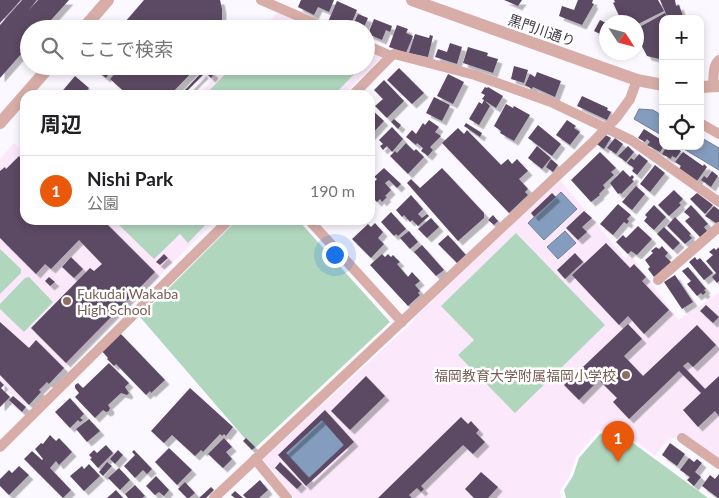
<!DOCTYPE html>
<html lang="ja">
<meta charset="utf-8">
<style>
:root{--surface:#fff;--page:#f6f6f6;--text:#202124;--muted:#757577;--line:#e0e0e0;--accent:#ea580c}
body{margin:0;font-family:Lato,"Noto Sans JP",sans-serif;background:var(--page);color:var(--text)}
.controls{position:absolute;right:15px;top:15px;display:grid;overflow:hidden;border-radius:10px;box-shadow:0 2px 8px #0003}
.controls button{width:45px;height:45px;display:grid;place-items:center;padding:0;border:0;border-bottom:1px solid var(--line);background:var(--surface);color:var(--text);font:25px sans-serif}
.compass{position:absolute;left:599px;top:15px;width:45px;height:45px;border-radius:50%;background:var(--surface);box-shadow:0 2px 8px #0003;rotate:126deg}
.you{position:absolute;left:334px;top:254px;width:18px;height:18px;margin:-12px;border:4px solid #fff;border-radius:50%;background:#1a73e8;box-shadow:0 0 0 8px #1a73e833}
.badge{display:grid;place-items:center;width:32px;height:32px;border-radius:50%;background:var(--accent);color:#fff;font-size:16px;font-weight:700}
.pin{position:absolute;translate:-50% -41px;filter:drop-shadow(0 1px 2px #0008)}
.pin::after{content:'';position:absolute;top:26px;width:18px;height:15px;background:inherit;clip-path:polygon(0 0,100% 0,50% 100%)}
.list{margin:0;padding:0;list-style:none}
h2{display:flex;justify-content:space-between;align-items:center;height:65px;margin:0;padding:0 20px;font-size:21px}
h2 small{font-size:16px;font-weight:400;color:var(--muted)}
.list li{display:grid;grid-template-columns:32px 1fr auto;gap:15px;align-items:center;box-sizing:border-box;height:70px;padding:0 20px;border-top:1px solid var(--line)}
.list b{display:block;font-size:19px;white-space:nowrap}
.list p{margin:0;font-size:16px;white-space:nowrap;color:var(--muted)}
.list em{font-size:16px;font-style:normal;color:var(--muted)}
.icon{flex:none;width:28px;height:28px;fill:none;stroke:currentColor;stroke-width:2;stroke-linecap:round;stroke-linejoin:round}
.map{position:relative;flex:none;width:719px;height:498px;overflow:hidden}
.search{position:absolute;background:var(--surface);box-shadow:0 2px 8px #0003;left:20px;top:20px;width:355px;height:55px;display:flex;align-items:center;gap:12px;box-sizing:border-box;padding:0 18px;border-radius:28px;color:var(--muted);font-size:19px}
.panel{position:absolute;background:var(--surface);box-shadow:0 2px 8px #0003;left:20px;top:90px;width:355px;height:135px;border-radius:15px}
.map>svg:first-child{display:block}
</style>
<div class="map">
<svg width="719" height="498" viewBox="0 0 719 498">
<defs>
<filter id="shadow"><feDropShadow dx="4.5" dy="4.5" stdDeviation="0" flood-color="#0004"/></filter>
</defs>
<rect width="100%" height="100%" fill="#fcf8ff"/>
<g fill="#fbe9fb">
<path d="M278,12L318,29H262Z"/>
<path d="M366,49L381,56V58L343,95H198L226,66H366Z"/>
<path d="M14,143L25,153V220H216L25,407L0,383V159Z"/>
<path d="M560,180L625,258L630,254L678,320L719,293V460L683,434L665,442L655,456L633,439L624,428L599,430L576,457L570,475L560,491L561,498H294L263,459L414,321L413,319Z"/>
</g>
<g fill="#b0d6bd">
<path d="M233,66H356L358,70L334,95H205Z"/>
<path d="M116,220H210L188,243L180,234L154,259L115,221Z"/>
<path d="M237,220H298L390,322L254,449L140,317Z"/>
<path d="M516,233L605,325L515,413L458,355L474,340L441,306Z"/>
<path d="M0,249L21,269V273L0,294Z"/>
<path d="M29,277L53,302L24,332L0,309V304L25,278Z"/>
<path d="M621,431L633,443L708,498H566L564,490L573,476L579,458L600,434Z"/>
</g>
<g fill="#849cbd" stroke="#707e99">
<path d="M639,109L653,110L663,116V136L634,119Z"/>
<path d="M700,137L719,148V170L679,146H700Z"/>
<path d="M561,192L577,209L544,240L528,223Z"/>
<path d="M565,231L576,243L558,259L547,247Z"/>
<path d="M322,420L344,445L309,478L286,453Z"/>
</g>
<g fill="#5b4a64" fill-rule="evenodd" filter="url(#shadow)">
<path d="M0,0H21L0,23Z"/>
<path d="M22,0H37L28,11L38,0H69L43,29H29V45L0,78V25Z"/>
<path d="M144,0H220L222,9V22L219,29H119Z"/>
<path d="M301,0H334L329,12L318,7L314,15L298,7Z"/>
<path d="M504,0H522L518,6Z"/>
<path d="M578,0H593L592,3L594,4L582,25L559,16L562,6L574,10Z"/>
<path d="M614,0H658L664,11L636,25V22H622L613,3L615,2Z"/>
<path d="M660,0H675L676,6L679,5L684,19H663V35L660,37L663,42V60L647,56L636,35V29L665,13L667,16Z"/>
<path d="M337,1L357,10L349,29H344L328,22Z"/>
<path d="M358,14L368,18L363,29H351Z"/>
<path d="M374,19L392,26L390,32L386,30L382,40L368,34Z"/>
<path d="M600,20L606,23V37L594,31Z"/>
<path d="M397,25L408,29L406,33L413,36L406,53L389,47Z"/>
<path d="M415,34L429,38L430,35L433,36L428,57L409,53Z"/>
<path d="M450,43L462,47L457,64L435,57L438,49L447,52Z"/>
<path d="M468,47L488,53L487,56L498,59L493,73L463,63Z"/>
<path d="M91,66H115L106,78Z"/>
<path d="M122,66H198L170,95H128L110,79Z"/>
<path d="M514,66L528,70L524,83L511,79Z"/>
<path d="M207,67L214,74L211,78L203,70Z"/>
<path d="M399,68L424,93L412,104L387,80Z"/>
<path d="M202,72L204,74L186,92L184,91Z"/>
<path d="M537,72L561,81L555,97L533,87L532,89L525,85L530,74L535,77Z"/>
<path d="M448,74L464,82L453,104L437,96Z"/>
<path d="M75,76L89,88L83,95H59Z"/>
<path d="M384,80L404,101L387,118L375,106L383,99L374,90Z"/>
<path d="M485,87L487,88L488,87L503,96L496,108L485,101L490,106L479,125L469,119L479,102L482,104L484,100L482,99L485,95L481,93Z"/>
<path d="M582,96L608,108L607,110L611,112L607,120L577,106Z"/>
<path d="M434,97L450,105L442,121L426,113Z"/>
<path d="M506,104L513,108L514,106L530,115L514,141L500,133L501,131L494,126Z"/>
<path d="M370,108L384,121L370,136Z"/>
<path d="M394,119L401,125L398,129L391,122Z"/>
<path d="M429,120L439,127L435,132L441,136L430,147L433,150L428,156L421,151L423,148L417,143L416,145L406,137L412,130L416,134L423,123L425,125Z"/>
<path d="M567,120L576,126L574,128L580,132L570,145L556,135Z"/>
<path d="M466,123L482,133L480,137L464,126Z"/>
<path d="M538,125L561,144L552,156L528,138Z"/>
<path d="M392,127L403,139L392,152L387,146L383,150L380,146L383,144L379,140Z"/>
<path d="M458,128L464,134L467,130L501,165L508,159L512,164L517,159L528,171L519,179L528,189L525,192L528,195L509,213L442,143Z"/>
<path d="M644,129L663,141V147L660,152L647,145L650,142L647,139L645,142L638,138Z"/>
<path d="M604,134L611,138L604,149L595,143Z"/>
<path d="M615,138L623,144L616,154L607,148Z"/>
<path d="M406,143L414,151L416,149L424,157L408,174L390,156L395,151L397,153Z"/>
<path d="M537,146L551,158L542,169L528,158Z"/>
<path d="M628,146L634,152L626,162L618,156Z"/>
<path d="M667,146H673L681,151L676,158L672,156L671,159L662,154Z"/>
<path d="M600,152L616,168L611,172L614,175L603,185L605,188L599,194L600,195L591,202L571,180Z"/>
<path d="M683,152L703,166L704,164L707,167L697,181L679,169L681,166L675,162Z"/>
<path d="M639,154L648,161L637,175L632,171L634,168L627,163L631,158L634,160Z"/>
<path d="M19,156L25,162V220H103L155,272L66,363L31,328L90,268L94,271L102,264L79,240L51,269L45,264L36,274L0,238V171L5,167L6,169Z"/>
<path d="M551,159L558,165L553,172L546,167Z"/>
<path d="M655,165L665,173L650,192L640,184Z"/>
<path d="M384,168L401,184L397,188L389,180L385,183L391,190L385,196L387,197L382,202L380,199L377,202L370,195V186L377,179L374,177Z"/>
<path d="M442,168L484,213V218L458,241L407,183L411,179L420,188Z"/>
<path d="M623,170L630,177L632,175L634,177L632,180L634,181L621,194L620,193L618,194L610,183Z"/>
<path d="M712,171L718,176L711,187L701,180L704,176L707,178Z"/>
<path d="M636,186L645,194L632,210L622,202Z"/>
<path d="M674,190L683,199L679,203L681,205L669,216L658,205Z"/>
<path d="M552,193L556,197L534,217L531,213Z"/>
<path d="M697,193L713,205L705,214L690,199Z"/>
<path d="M411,195L423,209L418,214L422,218L427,214L429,216L418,226L412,220L410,222L404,215L402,217L396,210Z"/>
<path d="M618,204L631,215L627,219L629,221L627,224L624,222L613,235L600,224Z"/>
<path d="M654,205L666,217L654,230L644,221L647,217L645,215Z"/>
<path d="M691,205L708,224L704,227L707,231L700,237L685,221L690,217L684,212Z"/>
<path d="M714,206L719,210V222L716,223L705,216Z"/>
<path d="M584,211L592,218L582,227L587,232L578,240L566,228Z"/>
<path d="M391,212L406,229L398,236L396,234L394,236L381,222Z"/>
<path d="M493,215L498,221L494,225L488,220Z"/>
<path d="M675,217L691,234L689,235L692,238L685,244L667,226Z"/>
<path d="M431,218L439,227L427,238L418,229Z"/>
<path d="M375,223L383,232L378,238L384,244L371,258L352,239L368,224L371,227Z"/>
<path d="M638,226L652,239L637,255L631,251L628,254L616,242L623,235L626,238Z"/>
<path d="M664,227L680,243L673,250L657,234Z"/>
<path d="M409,231L418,242L410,249L400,238Z"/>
<path d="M448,235L466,255L457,263L438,244Z"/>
<path d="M606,243L630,268L634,264L646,277L642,281L669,310L644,334L628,316L619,325L572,275Z"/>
<path d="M422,245L444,270L436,276L414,252Z"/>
<path d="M662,246L668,253L665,256L671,262L654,277L648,269L650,267L645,260L653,253L651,251L656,247L659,249Z"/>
<path d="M719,247V281L717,283L712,277L716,273L706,261L713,255L709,252L714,248L716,250Z"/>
<path d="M575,253L583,262L565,279L557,270Z"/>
<path d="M164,254L168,258L160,265L156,262Z"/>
<path d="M382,254L385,257L388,254L391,257L393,255L400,262L397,264L408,277L412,272L420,281L415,285L420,291L418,293L420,295L408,306L370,265Z"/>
<path d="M71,257L83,269L74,278L62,267Z"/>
<path d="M695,257L697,260L700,258L713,273L704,280L689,262Z"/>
<path d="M688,267L706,289L704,290L706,292L703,295L701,293L697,296L687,284L691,281L682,271Z"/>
<path d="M675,275L693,302L682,309L664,282Z"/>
<path d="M49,277L55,282L50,286L45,281Z"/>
<path d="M706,305L719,317L713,323L700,311Z"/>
<path d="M0,322L29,348L36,340L64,368L49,384L47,382L39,390L41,392L29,405L0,375Z"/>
<path d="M628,324L642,339L624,356L643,376L697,325L716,345L693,367L688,362L683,366L705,389L719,376V416L715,411L698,427L683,410L701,393L679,371L629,419L613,402L617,398L599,380L579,400L564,385Z"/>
<path d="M118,331L165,380L151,393L150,391L146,395L116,364L114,366L107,359L108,358L101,350Z"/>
<path d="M109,363L129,383L125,387L129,393L127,395L121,393L108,405L110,408L109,411L106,412L103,410L95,418L75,397L79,393L75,388V385L78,383L83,388Z"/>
<path d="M366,376L385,396L350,430L331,411Z"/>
<path d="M0,381L4,385L1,388L10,397L0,407Z"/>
<path d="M190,388L233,427L226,436L224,434L222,436L220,434L203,452L201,450L195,456L172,435L164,443L151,431Z"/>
<path d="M13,396L26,407L22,412L9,400Z"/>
<path d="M70,398L84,414L80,418L83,420L80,422L78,420L70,428L55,412Z"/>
<path d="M325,410L354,442L306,486L278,455ZM322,420L344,445L309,478L286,453Z"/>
<path d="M461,417L468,424L471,421L479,430L476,433L485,442L473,454L463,445L421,486L424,489L421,492L417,488L409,495L412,498H378Z"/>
<path d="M89,419L100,431L87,442L76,429Z"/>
<path d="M50,435L56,441L59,438L72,452L59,465L56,461L50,468L71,490L63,498L24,459L32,451L42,460L43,459L35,449L41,443L43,444Z"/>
<path d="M224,438L232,447L226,452L232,459L223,468L208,454Z"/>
<path d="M246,438L255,447L252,450L243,441Z"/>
<path d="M670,443L685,454L677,466L662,455Z"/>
<path d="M106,445L113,453L98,468L90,459L92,458L89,455L94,450L97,453Z"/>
<path d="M169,448L192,470L177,485L155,462Z"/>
<path d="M118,450L123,455L115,464L110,459Z"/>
<path d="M134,450L152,469L147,474L143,470L135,478L124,466L135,455L132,452Z"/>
<path d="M689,458L694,462L697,459L702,463L695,472L701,477L694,486L687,480L690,477L680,470Z"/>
<path d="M107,462L112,466L103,476L99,472Z"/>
<path d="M280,462L302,484L297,489L275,468Z"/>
<path d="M89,464L100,476L84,491L70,476L82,466L84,469Z"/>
<path d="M19,466L29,475L9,495L0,486V479L9,470L12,473Z"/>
<path d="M119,468L130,480L120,490L108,478Z"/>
<path d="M481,472L498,487L488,498H474L465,489Z"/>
<path d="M719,474V498H718L702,486L710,475L715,479Z"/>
<path d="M156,476L169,490L164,496L159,492L155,495L146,486Z"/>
<path d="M260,480L268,490L259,498H246L243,495Z"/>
<path d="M185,482L195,493L189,498H187L178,489Z"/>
<path d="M135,485L145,496L142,498H128L125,494Z"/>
<path d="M211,487L214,490L206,498H199Z"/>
<path d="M116,490L123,498H107Z"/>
<path d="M235,491L243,498H235L231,495Z"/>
</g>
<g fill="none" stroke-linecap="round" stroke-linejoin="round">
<g stroke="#d8ada8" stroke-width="10">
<path d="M261,0L328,29"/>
<path d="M391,56L394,54L475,75L551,102L631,140L719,202"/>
<path d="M713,87C714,78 712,66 719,60"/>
<path d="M353,95L391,56L366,45"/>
<path d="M700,123L719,134"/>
<path d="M309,220L402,322"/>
<path d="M658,280L719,227"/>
<path d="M682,438L719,464"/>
<path d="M0,447L229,220"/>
<path d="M255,459L287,498"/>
<path d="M214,498L592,143L617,117L630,99L637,80"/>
</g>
<g stroke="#d8ada8" stroke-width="12">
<path d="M412,0L637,80L663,85"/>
<path d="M83,29L108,0"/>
<path d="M700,87L719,86"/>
<path d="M0,123L50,66"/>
</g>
</g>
<g fill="#8d6e63" stroke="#fff" stroke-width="2">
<circle cx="67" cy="301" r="5"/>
<circle cx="626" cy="375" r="5"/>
</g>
<g text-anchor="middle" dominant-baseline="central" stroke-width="5" stroke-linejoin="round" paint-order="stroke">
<g font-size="14" fill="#403946" stroke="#fff">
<text transform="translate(542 30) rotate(19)">黒門川通り</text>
</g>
<g font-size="14" fill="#785e54" stroke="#fff" text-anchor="start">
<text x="77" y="293">Fukudai Wakaba<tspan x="77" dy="16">High School</tspan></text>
<text x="616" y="375" text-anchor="end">福岡教育大学附属福岡小学校</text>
</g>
</g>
</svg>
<div class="controls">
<button>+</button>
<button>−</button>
<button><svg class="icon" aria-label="locate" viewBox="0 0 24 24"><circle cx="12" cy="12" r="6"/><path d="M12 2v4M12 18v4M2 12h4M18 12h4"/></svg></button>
</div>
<svg class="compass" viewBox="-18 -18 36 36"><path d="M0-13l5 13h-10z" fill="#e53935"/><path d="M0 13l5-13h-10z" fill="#757577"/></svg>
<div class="you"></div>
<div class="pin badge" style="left:618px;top:462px">1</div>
<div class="search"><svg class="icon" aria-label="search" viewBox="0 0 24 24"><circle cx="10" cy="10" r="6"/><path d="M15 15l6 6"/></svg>ここで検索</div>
<section class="panel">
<h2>周辺<small></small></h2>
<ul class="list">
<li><span class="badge">1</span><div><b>Nishi Park</b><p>公園</p></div><em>190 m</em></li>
</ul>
</section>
</div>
